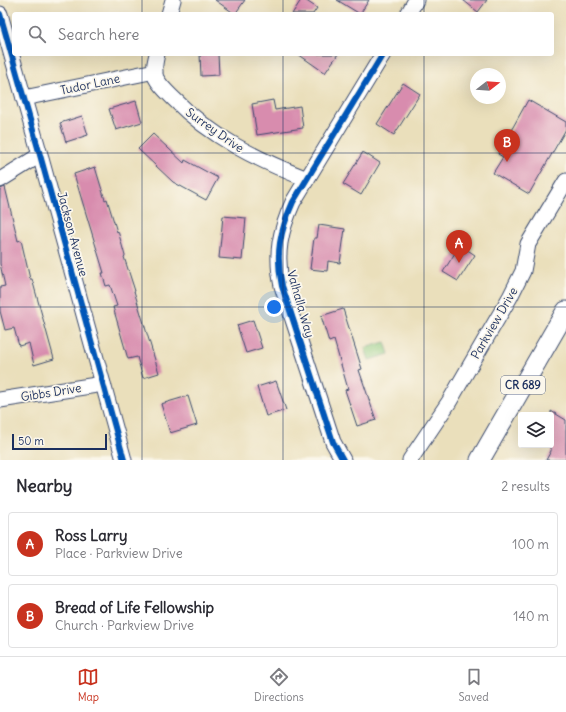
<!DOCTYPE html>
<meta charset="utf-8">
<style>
:root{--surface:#fff;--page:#f7f7f7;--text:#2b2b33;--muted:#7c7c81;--line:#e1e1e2;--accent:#c8321e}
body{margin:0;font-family:Delius,sans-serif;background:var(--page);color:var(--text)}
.controls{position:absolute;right:12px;bottom:12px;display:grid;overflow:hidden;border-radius:4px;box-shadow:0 4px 16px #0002}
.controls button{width:36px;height:36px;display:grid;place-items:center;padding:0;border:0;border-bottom:1px solid var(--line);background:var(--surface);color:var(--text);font:20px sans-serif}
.compass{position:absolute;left:470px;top:68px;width:36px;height:36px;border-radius:50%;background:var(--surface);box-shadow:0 4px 16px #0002;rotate:73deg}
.scale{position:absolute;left:12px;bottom:10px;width:95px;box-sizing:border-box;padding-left:4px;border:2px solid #1b2f5e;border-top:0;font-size:11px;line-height:14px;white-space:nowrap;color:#1b2f5e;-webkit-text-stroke:3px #fbf7ec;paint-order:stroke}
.you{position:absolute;left:274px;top:307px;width:14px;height:14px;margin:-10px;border:3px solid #fff;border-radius:50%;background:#1a73e8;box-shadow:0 0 0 6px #1a73e833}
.badge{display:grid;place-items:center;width:26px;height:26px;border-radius:50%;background:var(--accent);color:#fff;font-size:13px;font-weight:700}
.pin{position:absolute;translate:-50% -33px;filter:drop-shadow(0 1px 2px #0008)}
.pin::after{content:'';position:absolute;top:21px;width:14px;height:12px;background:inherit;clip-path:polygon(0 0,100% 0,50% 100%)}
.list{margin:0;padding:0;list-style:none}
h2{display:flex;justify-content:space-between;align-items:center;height:52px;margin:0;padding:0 16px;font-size:17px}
h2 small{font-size:13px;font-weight:400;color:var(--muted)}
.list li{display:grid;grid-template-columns:26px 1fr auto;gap:12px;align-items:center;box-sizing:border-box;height:64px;margin:0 8px 8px;padding:0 8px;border:1px solid var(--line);border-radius:4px}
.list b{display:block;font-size:15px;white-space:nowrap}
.list p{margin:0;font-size:13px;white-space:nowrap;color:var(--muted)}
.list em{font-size:13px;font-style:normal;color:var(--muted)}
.icon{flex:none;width:22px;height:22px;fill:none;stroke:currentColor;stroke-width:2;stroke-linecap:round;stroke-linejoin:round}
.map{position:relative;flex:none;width:566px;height:460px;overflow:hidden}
.search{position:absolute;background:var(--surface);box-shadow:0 4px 16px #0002;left:12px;right:12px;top:12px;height:44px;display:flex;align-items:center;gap:10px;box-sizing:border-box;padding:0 14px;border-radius:4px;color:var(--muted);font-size:15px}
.sheet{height:196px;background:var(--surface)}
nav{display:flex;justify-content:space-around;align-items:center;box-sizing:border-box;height:56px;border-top:1px solid var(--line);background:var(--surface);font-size:11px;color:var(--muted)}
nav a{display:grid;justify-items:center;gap:2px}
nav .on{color:var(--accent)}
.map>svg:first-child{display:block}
</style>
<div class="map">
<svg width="566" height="460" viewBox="0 0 566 460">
<rect width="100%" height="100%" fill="#fbf7ec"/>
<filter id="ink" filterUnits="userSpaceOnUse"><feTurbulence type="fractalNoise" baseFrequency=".025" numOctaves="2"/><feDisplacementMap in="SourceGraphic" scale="8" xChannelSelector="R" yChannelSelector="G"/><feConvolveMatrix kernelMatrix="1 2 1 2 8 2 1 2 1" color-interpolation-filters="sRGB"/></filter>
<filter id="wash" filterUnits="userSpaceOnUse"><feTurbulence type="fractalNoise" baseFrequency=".012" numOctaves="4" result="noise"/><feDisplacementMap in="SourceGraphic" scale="16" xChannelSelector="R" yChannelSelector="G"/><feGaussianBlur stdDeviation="0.9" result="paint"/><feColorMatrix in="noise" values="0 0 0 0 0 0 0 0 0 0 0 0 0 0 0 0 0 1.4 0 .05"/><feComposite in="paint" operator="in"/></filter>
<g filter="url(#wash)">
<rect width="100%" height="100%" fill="#eadfbb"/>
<path fill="#90ca7e" stroke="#567c6e" d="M385,342L389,354L369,360L365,348Z"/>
<g id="blocks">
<g fill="#d88cae">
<path d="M215,0H245L235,14Z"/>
<path d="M301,0H305L317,8L313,14H292Z"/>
<path d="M337,0H369L360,14Z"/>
<path d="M463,0H487L478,12Z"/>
<path d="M200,54H218L219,75L201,76Z"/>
<path d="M298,54H338L325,73Z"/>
<path d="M403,83L420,94L394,135L377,124Z"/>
<path d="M273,100L275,110L300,106L303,128L257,135L252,104Z"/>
<path d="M528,100L566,122V129L529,194L493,173L503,157L498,154Z"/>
<path d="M136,101L142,122L116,130L109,109Z"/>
<path d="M82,116L88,135L66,142L60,123Z"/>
<path d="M153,134L184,163L185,160L218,178L206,200L173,182L138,149Z"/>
<path d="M363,152L380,163L361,195L343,184Z"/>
<path d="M95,167L105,200L107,199L117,232L118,231L125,256L124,257L135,291H134L159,373L143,378L137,357L128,359L113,307L117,306L110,285L106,286L102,273H104L74,174Z"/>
<path d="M5,187L18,241L21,240L30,279H32L54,359L34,365L29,343L19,346L14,328L5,330L0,311V287L5,286L0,264V189Z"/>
<path d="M223,216L246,218L242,260L219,258Z"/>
<path d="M319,225L345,229L340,263L328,261L327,271L310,269L314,238H317Z"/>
<path d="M460,245L475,255L458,281L443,272Z"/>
<path d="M343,309L362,369L359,370L376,420L357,426L345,390L348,389L334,340L329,342L321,316Z"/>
<path d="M253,320L262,348L246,353L237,325Z"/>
<path d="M276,381L286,410L266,416L257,387Z"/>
<path d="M188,396L197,425L170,433L161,404Z"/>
<path d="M551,411L566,420V460H546L551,451Z"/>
</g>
</g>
</g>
<g filter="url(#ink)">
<use href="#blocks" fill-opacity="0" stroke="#3a496c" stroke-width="1"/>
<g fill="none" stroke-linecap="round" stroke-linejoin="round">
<g stroke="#3a496c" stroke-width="17">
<g id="minor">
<path d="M0,14L40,155L124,460"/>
<path d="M169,14L173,0"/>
<path d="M408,14L416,0"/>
<path d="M157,54C155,62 153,70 156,78C160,86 168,93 174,99C211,137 258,160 307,179"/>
<path d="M24,98L155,71"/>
<path d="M0,180L40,155"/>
<path d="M0,400L103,384"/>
<path d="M343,460L333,442L282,286C275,254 280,231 293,202L383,54"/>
<path d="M410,460L449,402L510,297L523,271L528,244L566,181"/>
</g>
</g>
<g stroke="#3a496c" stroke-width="21">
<path id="major" d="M480,460L566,311"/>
</g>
<use href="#minor" stroke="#fff" stroke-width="15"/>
<use href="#major" stroke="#fff" stroke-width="19"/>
<g stroke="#fbf7ec" stroke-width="8">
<g id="cycleway">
<path d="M0,14L40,155L124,460"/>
<path d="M343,460L333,442L282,286C275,254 280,231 293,202L383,54"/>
</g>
</g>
<use href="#cycleway" stroke="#0057b8" stroke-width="6"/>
</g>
</g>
<path fill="none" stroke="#1b2f5e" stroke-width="1" stroke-opacity="0.55" d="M142,0V14M283,0V14M424,0V14M142,54V460M283,54V460M424,54V460M0,153H566M0,307H566"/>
<g text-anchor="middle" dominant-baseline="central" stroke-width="3.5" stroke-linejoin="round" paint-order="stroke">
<rect fill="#fbf7ec" stroke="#5e6b89" stroke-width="1" x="501" y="376" width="44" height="18" rx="3"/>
<g font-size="11" font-weight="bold" fill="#1b2f5e">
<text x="523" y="385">CR 689</text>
</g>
<g font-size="12" fill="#1b2f5e" stroke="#fbf7ec">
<text transform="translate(90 84) rotate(-12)">Tudor Lane</text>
<text transform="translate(215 130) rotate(35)">Surrey Drive</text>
<text transform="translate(73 234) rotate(75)">Jackson Avenue</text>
<text transform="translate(301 304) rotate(74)">Valhalla Way</text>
<text transform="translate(494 323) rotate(-60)">Parkview Drive</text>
<text transform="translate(51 392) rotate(-9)">Gibbs Drive</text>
</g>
</g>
</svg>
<div class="controls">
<button><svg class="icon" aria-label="layers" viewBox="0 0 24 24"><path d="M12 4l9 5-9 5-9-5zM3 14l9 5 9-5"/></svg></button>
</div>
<svg class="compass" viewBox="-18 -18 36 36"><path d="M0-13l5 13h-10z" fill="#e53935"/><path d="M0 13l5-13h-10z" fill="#7c7c81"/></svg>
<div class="scale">50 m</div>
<div class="you"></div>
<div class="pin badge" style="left:459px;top:263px">A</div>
<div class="pin badge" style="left:507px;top:162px">B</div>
<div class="search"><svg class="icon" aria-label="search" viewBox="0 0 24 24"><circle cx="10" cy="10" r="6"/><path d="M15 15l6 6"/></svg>Search here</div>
</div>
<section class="sheet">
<h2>Nearby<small>2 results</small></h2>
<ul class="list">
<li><span class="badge">A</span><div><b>Ross Larry</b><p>Place · Parkview Drive</p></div><em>100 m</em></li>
<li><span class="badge">B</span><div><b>Bread of Life Fellowship</b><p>Church · Parkview Drive</p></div><em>140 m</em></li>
</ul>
</section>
<nav>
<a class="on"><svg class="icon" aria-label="map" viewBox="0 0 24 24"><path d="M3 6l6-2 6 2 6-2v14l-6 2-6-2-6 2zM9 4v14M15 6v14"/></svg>Map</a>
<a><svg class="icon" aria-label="directions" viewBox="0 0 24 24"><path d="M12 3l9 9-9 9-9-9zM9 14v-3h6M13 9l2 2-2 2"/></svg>Directions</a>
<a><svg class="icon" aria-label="saved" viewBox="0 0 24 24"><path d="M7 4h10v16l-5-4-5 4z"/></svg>Saved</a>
</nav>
